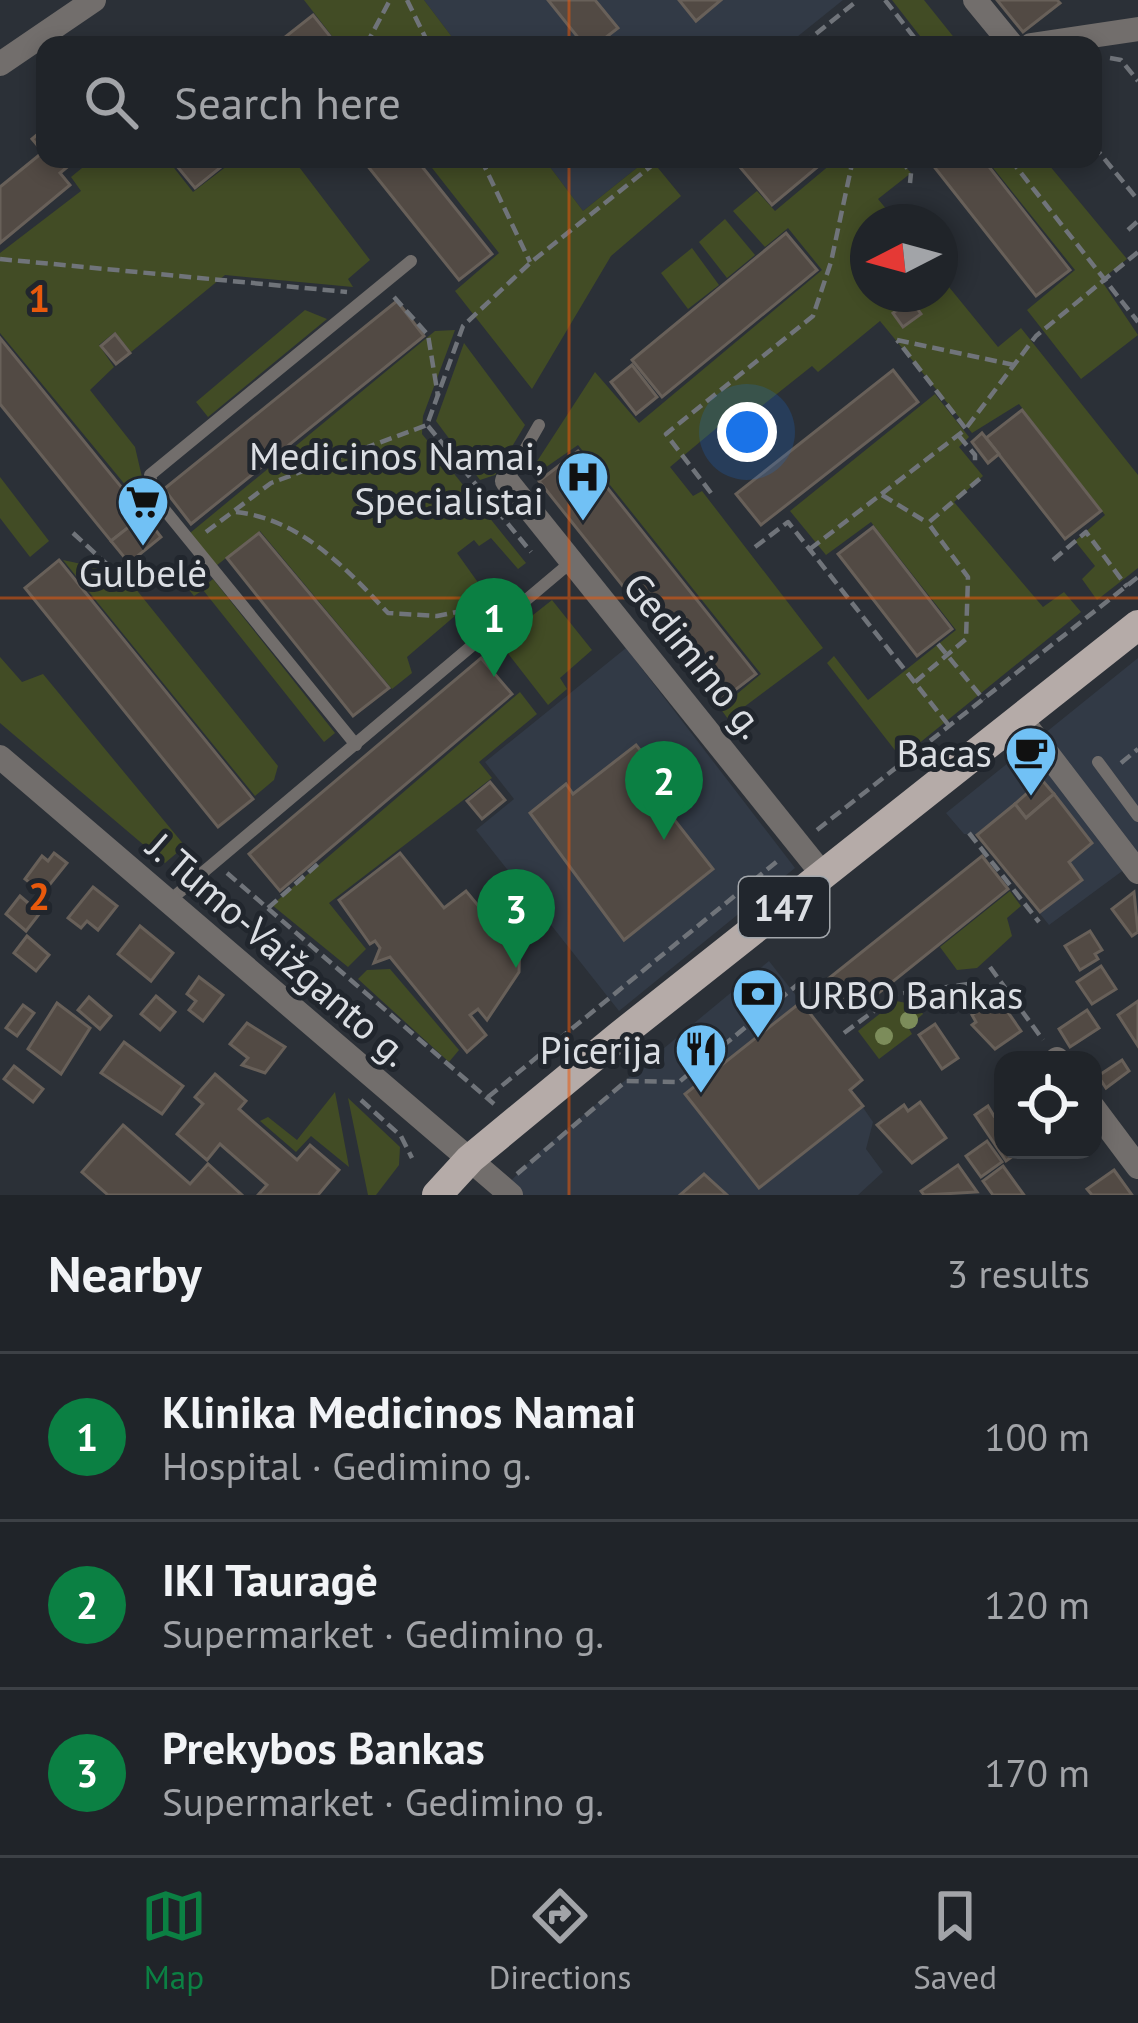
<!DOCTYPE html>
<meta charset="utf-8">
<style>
:root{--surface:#202429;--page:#282c31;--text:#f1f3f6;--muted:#a2a4a8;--line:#3d4146;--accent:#0b8043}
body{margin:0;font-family:"PT Sans",sans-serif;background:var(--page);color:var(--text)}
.controls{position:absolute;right:36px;bottom:36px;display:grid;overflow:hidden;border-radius:24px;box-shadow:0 6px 18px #0003}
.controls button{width:108px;height:108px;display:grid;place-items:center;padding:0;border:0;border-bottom:3px solid var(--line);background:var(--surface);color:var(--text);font:60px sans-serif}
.compass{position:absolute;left:850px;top:204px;width:108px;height:108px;border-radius:50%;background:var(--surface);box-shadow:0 6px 18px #0003;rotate:264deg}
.you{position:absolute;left:747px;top:432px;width:42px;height:42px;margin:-30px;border:9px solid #fff;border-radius:50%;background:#1a73e8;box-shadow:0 0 0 18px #1a73e833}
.badge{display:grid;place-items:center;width:78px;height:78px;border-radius:50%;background:var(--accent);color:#fff;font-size:39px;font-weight:700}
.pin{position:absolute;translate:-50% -99px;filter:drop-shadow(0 3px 6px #0008)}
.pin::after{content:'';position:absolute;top:63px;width:42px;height:36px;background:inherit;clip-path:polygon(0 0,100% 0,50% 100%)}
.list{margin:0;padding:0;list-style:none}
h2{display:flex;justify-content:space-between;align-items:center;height:156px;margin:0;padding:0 48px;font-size:51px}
h2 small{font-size:39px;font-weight:400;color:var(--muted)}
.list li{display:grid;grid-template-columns:78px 1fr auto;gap:36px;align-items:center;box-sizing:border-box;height:168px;padding:0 48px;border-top:3px solid var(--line)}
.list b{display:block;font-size:45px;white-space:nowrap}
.list p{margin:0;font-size:39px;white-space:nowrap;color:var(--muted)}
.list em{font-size:39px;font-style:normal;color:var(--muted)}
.icon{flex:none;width:66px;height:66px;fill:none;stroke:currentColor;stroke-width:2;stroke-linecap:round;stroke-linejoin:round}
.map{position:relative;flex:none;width:1138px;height:1195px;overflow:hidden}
.search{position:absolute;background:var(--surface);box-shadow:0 6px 18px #0003;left:36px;right:36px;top:36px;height:132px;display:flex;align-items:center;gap:30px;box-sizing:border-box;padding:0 42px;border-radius:24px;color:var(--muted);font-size:45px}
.sheet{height:660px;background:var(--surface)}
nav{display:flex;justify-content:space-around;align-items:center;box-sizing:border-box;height:168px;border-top:3px solid var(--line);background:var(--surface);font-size:33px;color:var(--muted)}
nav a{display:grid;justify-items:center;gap:6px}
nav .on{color:var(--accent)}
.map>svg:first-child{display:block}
</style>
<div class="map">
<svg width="1138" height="1195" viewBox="0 0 1138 1195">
<rect width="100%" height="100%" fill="#2b3037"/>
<g fill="#323a46">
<path d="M424,0H843L787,45H458Z"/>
<path d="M544,159H648L583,211Z"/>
<path d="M626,648L795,868L619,1011L476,830L514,799L485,762Z"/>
<path d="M1138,658V882L1125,869L1049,925L977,835L964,834L946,813Z"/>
<path d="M769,961L862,1080L851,1090L873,1122L866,1149L883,1172L858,1195H497L539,1152Z"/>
</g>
<g fill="#424c25">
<path d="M304,0H424L458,45H339Z"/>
<path d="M892,0H924L960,45H927Z"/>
<path d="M93,159H167L193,192L236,159H293L370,260L348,279L353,287L225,275L131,352L115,332L99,345L114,367L90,390L135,447L142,477L127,487L0,333V253L81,191L71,177Z"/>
<path d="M425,159H544L583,211L648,159H668L658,168L681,196L611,256L532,389L455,291L499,253Z"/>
<path d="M837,159H899L911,173L878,199L897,222H868V294H940V276L998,347L1021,328L1138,475V568L1097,600L1082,579L1095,566L1075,541L1105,515L1019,404L972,433L880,321L818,372L812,366L733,429L725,421L670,467L693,496L702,491L823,648L728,719L720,708L761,674L578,445L539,472L534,466L595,372L639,423L822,270L788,228L765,247L733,211L757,191L775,211Z"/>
<path d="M986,159H1044L1127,259L1101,280L1138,335L1081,379L1027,310L1075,270Z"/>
<path d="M725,219L755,255L727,278L699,242Z"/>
<path d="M692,248L719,285L688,309L661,273Z"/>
<path d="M305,310L327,319L208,417L196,402Z"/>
<path d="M455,330L423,416L422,434L526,563L518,569L491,538L479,546L474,540L457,553L484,591L407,657L412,673L392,689L260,531L216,566L190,533L435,331Z"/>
<path d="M464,343L525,425L495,475L480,480L436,421Z"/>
<path d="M935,394L969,437L959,447L983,476L954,502L1043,607L1064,592L1081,612L901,758L827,663L834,656L868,700L956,630L871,522L826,555L790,511Z"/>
<path d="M0,477L49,541L30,557L0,518Z"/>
<path d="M63,560L123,573L278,766L274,780L255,796Z"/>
<path d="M188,575H200L207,584L213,579L335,733L324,742L203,590L194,596L181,580Z"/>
<path d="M552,600L592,650L560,678L567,689L548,705L499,642Z"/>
<path d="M0,657L22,682L43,674L185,846L165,863L0,723Z"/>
<path d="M520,692L537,714L479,762L492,778L329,903L366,949L348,967L272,905Z"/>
<path d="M1010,891L1021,906L1007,918L1012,936L977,968L957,970L940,947Z"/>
<path d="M390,969L459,1050L449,1062L358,979L367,970Z"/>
<path d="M896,1001L917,1005L923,1014L908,1027L912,1034L879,1059L858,1031Z"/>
<path d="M335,1092L349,1167L311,1136L296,1152L260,1121L268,1117L297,1140Z"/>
<path d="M348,1098L400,1147L399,1165L376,1195H368Z"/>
</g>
<g fill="#524a44" stroke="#686059" stroke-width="3">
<path d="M548,0H595L618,28L596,45H584Z"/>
<path d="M679,0H721L696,21Z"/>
<path d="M997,0H1057L1060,3L1023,32Z"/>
<path d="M313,15L337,45H275Z"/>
<path d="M45,128V159H77L60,173L70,185L0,243V187L43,152L32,139Z"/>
<path d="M171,159H231L195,188Z"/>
<path d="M362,159H416L492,254L459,280Z"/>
<path d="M748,159H827L772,205L739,166Z"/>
<path d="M928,159H983L1070,270L1036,296Z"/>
<path d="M786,233L817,270L662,397L632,360Z"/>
<path d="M911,300L921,314L903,327L893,313Z"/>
<path d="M397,301L424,336L191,524L164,489Z"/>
<path d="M115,334L130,353L116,364L101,346Z"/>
<path d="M0,338L144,515L111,541L0,404Z"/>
<path d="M632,365L657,397L636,414L611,382Z"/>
<path d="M893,370L918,402L761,525L736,494Z"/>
<path d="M1022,410L1101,511L1065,539L986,438Z"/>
<path d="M982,433L999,454L988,463L972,442Z"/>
<path d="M578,451L756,674L717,704L539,481Z"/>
<path d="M144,515L161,537L129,563L111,541Z"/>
<path d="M873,527L952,629L917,656L838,554Z"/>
<path d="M259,533L389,688L353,716L227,558Z"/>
<path d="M59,560L253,799L218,827L25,588Z"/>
<path d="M481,658L512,694L280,891L249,854Z"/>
<path d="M636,745L653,766L640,776L713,869L624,940L530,813L566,784L573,794Z"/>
<path d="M1042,780L1054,794L1026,818L1015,804Z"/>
<path d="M490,782L505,800L482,819L467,801Z"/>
<path d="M1054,794L1092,843L1069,862L1082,880L1040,912L977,835L1015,804L1026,818Z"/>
<path d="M54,853L67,863L43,893L25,879L42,856L48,861Z"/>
<path d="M400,853L444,908L466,891L501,933L513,924L520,934L519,972L487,1020L478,1009L470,1015L486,1035L467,1052L390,957L374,963L380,948L375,941L370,944L339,900Z"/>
<path d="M982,856L1008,889L855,1012L828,979Z"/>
<path d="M93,887L117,906L98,930L87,921L81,928L68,918Z"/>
<path d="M1134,892L1138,932L1132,936L1112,909Z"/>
<path d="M20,896L40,913L26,931L6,914Z"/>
<path d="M140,926L173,953L151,981L118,954Z"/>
<path d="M1090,931L1102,950L1095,954L1098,959L1080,970L1065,946Z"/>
<path d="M27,936L49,955L36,971L14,953Z"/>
<path d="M1101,966L1116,989L1092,1004L1077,982Z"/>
<path d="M199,977L223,995L203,1021L189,1010L196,1001L187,994Z"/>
<path d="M156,996L175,1012L160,1030L141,1014Z"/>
<path d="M89,997L111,1016L100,1029L78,1010Z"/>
<path d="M1138,1001V1046L1118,1015Z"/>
<path d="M801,1002L862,1080L850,1090L863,1106L759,1188L685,1094Z"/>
<path d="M991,1002L996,1010L1003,1005L1021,1031L995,1049L972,1025L976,1022L972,1015Z"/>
<path d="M57,1003L90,1028L61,1074L28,1049Z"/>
<path d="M23,1005L34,1013L17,1036L6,1028Z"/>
<path d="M1087,1010L1099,1028L1070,1047L1059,1029Z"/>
<path d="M247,1023L285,1047L265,1073L242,1065L248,1058L230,1044Z"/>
<path d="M935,1024L958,1058L942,1069L919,1035Z"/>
<path d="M124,1042L183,1086L162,1114L101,1073Z"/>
<path d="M1122,1060L1129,1071L1106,1088L1098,1076Z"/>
<path d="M14,1066L43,1089L33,1102L4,1079Z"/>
<path d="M215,1074L246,1101L239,1109L297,1160L310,1145L339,1170L318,1195H258L267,1185L220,1144L207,1160L177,1134L203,1104L195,1097Z"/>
<path d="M920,1102L946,1138L912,1163L877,1125L904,1105L908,1111Z"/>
<path d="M988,1106L994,1116L1003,1112V1150H1022L1006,1161L975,1115Z"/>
<path d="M123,1125L190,1184L208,1164L242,1195H108L82,1172Z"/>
<path d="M987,1141L1002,1162L981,1177L966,1156Z"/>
<path d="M958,1165L977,1192L924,1195L921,1191Z"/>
<path d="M1003,1166L1024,1195H993L983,1181Z"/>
<path d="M1114,1170L1132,1195H1092L1087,1189Z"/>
<path d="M704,1174L727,1195H680Z"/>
</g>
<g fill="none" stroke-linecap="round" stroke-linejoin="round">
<g stroke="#70747a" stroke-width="4.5" stroke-dasharray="12 6" stroke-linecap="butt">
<path d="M407,0L429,45"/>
<path d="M885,0L920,45"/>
<path d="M366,45L390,0"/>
<path d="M802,45L858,0"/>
<path d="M1110,58L1121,60L1138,81"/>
<path d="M1093,145L1138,200"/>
<path d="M481,159L530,262"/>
<path d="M900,159L911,173L910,183"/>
<path d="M1010,159L1138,322"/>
<path d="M1128,230L1138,221"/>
<path d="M0,259L347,292"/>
<path d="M394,297L428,335L438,396"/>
<path d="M897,340L1014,365"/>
<path d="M428,426L531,552"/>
<path d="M967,427L1036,336L1138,252"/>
<path d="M959,436L975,455V466"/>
<path d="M711,493L666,434L813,316L831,262L853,159"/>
<path d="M882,495L928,523"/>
<path d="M236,512C300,519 346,568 388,613L437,616L462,611L472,622"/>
<path d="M206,532L271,483L427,425L463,326L530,263L660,159"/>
<path d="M73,533L110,567L149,576"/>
<path d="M755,547L788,522L950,727"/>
<path d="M810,549L966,429L897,340"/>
<path d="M1053,560L1086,532L1127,587"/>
<path d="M938,644L984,700"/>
<path d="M915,682L966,639L968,577L928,523L983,476"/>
<path d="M1121,763L1138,749"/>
<path d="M817,830L1138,577"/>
<path d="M969,833L1039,922"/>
<path d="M227,873L494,1104"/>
<path d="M268,908L318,864"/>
<path d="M990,967L1043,1040"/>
<path d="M844,1033L897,994L968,984"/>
<path d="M488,1097L780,859"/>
<path d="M361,1100L401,1136L412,1158"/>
<path d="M517,1174L626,1081L679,1082L803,980"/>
</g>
<g stroke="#726e6c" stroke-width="12">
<path d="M507,481L539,425"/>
<path d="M356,745L155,498L150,475L411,261"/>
<path d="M1098,762L1138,816"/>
<path d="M169,901L570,563"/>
</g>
<g stroke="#726e6c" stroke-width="24">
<path d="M975,0L1012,45"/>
<path d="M1031,45L1138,29"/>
<path d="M0,64L94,0"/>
<path d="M507,481L824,876"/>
<path d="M1021,719L1138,872"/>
<path d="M0,757L511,1195"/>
<path d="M1057,1059V1060"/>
<path d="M1093,1107L1138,1167"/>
</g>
<path stroke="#b5aba8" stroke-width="30" d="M437,1195L470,1159L618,1037L1138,625"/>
</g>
<g fill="#7c8c5a">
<circle cx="909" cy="1020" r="9"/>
<circle cx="884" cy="1036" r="9"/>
</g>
<path fill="none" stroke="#e8590c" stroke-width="3" stroke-opacity="0.55" d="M569,0V45M569,159V1195M0,598H1138"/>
<defs>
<g id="hospital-pin" transform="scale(2.7)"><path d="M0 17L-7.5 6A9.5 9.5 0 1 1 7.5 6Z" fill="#71c1f5" stroke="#21262d"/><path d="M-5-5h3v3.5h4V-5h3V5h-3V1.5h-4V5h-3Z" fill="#111"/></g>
<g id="supermarket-pin" transform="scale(2.7)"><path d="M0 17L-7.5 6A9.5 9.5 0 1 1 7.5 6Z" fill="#71c1f5" stroke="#21262d"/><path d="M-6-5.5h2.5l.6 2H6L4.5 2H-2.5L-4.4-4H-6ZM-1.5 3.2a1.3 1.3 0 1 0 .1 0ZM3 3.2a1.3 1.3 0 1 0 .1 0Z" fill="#111"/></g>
<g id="cafe-pin" transform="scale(2.7)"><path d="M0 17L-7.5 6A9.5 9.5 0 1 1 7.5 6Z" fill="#71c1f5" stroke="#21262d"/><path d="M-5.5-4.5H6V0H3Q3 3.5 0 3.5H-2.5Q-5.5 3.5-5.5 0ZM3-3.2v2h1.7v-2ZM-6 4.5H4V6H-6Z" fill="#111"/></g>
<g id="bank-pin" transform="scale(2.7)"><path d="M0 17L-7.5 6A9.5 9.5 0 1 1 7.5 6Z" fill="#71c1f5" stroke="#21262d"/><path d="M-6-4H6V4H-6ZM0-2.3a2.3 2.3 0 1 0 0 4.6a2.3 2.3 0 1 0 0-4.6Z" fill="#111"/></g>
<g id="restaurant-pin" transform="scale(2.7)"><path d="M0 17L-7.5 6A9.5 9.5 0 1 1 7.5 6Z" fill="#71c1f5" stroke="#21262d"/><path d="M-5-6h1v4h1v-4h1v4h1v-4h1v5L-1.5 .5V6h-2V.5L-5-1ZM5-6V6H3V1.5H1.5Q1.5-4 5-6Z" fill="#111"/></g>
</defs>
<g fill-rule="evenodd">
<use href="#hospital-pin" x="583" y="477"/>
<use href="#supermarket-pin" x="143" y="502"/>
<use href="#cafe-pin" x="1031" y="752"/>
<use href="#bank-pin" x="758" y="994"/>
<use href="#restaurant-pin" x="701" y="1049"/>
</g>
<g text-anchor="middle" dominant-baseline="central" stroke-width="10" stroke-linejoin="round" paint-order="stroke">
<rect fill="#21262d" stroke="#a3a7ac" stroke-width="3" x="739" y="877" width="90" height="60" rx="9"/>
<g font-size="36" font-weight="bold" fill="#dbdee3">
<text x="784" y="907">147</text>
</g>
<g font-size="39" fill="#dbdee3" stroke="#21262d" text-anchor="end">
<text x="544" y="455">Medicinos Namai,<tspan x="544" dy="45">Specialistai</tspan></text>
<text x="143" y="572" text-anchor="middle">Gulbelė</text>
<text x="992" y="752">Bacas</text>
<text x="797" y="994" text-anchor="start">URBO Bankas</text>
<text x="662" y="1049">Picerija</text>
</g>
<g font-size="39" fill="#dbdee3" stroke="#21262d">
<text transform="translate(695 655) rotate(51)">Gedimino g.</text>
<text transform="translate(279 949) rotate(41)">J. Tumo-Vaižganto g.</text>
</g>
</g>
<g font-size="39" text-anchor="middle" font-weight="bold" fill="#e8590c" stroke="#21262d" stroke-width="10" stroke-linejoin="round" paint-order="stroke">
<text x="39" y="312">1</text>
<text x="39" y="910">2</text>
</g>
</svg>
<div class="controls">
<button><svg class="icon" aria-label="locate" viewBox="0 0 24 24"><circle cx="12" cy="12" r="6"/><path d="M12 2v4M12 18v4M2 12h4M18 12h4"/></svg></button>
</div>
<svg class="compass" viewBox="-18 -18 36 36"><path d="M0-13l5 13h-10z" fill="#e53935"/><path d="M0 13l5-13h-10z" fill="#a2a4a8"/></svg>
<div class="you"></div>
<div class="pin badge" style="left:494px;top:677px">1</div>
<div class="pin badge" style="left:664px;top:840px">2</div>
<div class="pin badge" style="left:516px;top:968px">3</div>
<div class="search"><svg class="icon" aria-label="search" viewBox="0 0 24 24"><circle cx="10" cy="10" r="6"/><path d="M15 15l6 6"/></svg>Search here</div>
</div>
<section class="sheet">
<h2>Nearby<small>3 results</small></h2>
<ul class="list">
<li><span class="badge">1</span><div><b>Klinika Medicinos Namai</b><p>Hospital · Gedimino g.</p></div><em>100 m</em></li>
<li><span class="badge">2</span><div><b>IKI Tauragė</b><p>Supermarket · Gedimino g.</p></div><em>120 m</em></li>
<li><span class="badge">3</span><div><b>Prekybos Bankas</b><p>Supermarket · Gedimino g.</p></div><em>170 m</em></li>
</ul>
</section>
<nav>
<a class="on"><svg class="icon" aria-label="map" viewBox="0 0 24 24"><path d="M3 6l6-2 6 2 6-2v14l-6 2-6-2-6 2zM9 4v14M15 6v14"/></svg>Map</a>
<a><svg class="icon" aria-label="directions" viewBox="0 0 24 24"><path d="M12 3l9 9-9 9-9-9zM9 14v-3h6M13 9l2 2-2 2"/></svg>Directions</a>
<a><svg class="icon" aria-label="saved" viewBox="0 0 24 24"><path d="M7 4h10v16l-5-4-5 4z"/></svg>Saved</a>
</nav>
